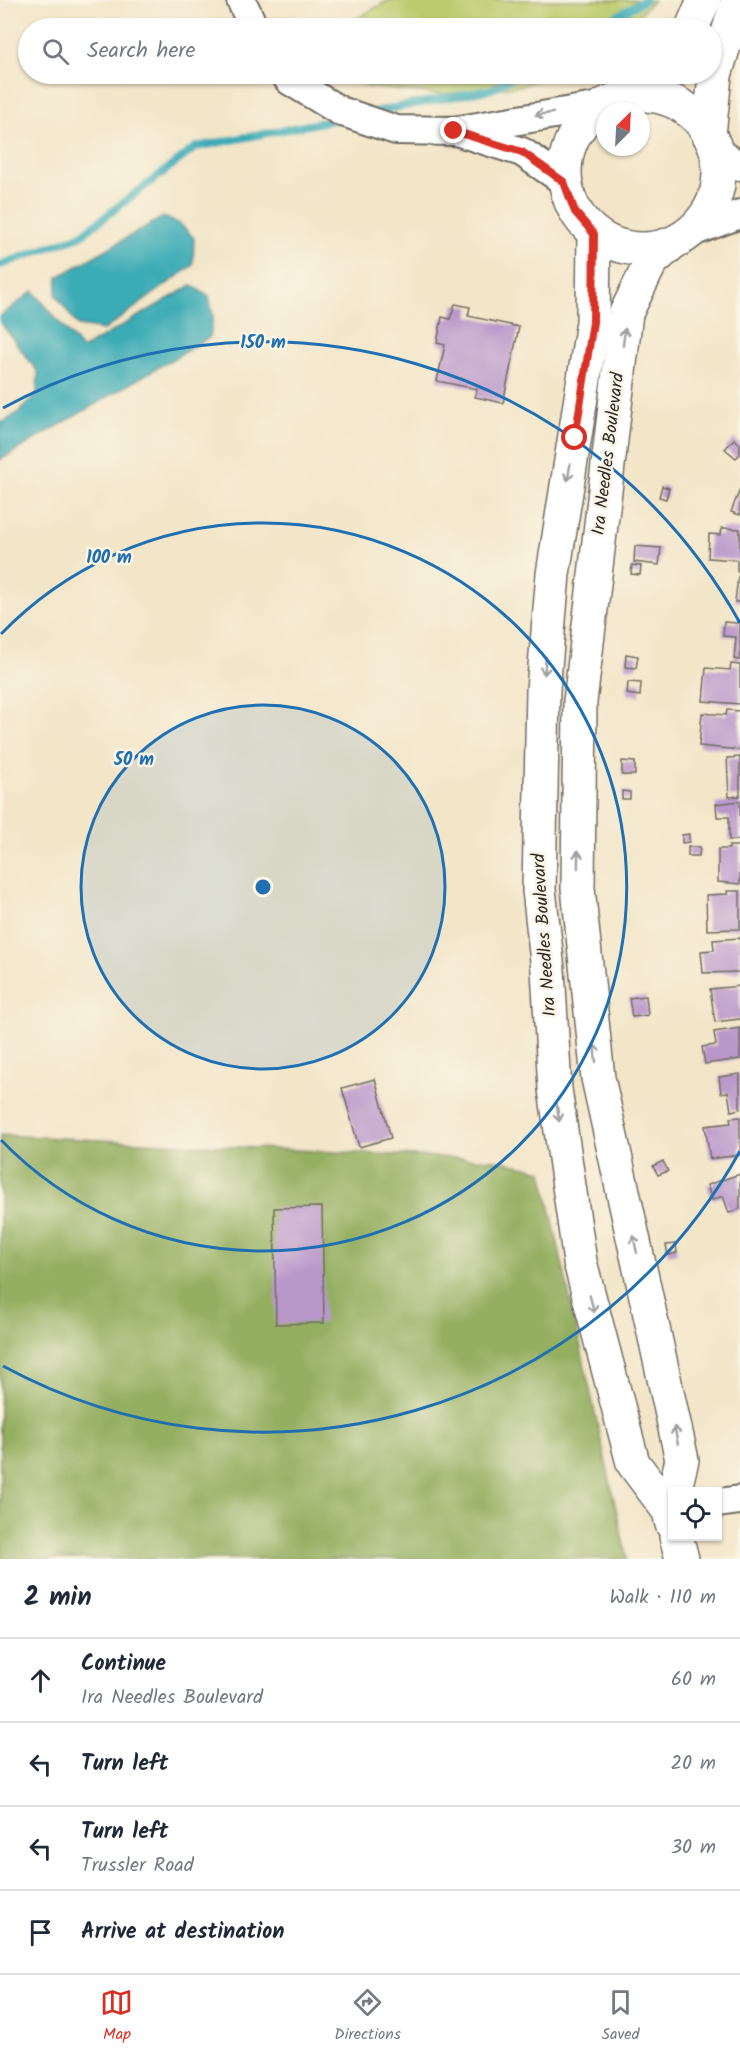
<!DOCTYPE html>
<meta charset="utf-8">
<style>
:root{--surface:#fff;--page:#f2f2f3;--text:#1f2937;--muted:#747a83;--line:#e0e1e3;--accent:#d93025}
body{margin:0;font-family:Kalam,sans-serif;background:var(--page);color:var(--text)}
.controls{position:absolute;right:18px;bottom:18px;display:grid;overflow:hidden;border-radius:0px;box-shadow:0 2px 4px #0004}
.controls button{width:54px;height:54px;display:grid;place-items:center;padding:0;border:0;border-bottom:2px solid var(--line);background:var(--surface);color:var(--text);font:30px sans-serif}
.compass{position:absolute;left:596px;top:102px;width:54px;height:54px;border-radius:50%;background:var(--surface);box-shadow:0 2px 4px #0004;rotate:24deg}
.stop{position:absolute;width:18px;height:18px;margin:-14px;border:4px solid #d93025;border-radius:50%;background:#fff}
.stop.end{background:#d93025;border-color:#fff;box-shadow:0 2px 6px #0008}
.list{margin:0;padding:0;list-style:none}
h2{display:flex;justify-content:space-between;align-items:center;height:78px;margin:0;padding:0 24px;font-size:26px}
h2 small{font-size:20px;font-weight:400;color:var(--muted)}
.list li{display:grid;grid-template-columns:39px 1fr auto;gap:18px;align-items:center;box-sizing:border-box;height:84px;padding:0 24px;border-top:2px solid var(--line)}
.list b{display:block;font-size:22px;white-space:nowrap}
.list p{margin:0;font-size:20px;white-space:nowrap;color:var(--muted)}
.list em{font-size:20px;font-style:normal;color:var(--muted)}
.icon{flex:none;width:33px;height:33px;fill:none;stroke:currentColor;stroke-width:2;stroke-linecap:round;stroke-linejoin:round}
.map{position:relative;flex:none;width:740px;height:1559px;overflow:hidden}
.search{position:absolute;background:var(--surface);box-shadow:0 2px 4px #0004;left:18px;right:18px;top:18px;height:66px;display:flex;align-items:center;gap:15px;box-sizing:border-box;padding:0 21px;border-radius:33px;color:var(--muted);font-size:22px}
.sheet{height:414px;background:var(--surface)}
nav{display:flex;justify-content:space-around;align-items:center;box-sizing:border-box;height:84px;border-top:2px solid var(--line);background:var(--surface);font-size:16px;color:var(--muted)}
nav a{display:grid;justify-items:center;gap:3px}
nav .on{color:var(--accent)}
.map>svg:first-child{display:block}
</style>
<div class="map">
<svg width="740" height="1559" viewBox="0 0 740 1559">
<rect width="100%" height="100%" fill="#fcf5e5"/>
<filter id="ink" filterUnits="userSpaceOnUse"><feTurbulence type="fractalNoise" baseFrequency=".0167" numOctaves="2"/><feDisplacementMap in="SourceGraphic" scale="12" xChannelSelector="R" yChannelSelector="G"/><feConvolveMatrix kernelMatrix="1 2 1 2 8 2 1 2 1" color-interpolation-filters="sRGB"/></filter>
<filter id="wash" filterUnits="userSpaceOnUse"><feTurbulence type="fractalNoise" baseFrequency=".008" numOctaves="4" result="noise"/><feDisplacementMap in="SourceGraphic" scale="24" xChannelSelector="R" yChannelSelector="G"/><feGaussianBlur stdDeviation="1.35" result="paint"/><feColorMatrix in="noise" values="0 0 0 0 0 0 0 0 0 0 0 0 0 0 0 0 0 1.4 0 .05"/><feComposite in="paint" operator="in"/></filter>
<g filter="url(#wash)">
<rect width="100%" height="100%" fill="#f2e5c8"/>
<g fill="#bbcb6d" stroke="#737b4c" stroke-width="1.5">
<path d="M389,0H654L625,28H341Z"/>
<path d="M346,74H550L521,86L439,94L368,87Z"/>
</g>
<path fill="#94af60" stroke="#606d46" stroke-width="1.5" d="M0,1135L498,1160L542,1171L627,1559H0Z"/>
<g fill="#3aabb5" stroke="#326b70" stroke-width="1.5">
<path d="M163,217L180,224L194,238L193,265L104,330L78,326L56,295L58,277Z"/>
<path d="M192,285L209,297L213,316L210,337L0,460V421L4,422L19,412L37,394L38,372L0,322V316L33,291L82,349Z"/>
</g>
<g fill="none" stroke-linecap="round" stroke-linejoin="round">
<g stroke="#3aabb5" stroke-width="8">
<path d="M596,28L645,0"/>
<path d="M374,112L492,89L519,74"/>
<path d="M0,265L80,236L196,147L339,119"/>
</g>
</g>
<g id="blocks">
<g fill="#b997cb">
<path d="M455,304L470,307L468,316L519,327L503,403L475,397L477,389L437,381L445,345L437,343L442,317L450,319Z"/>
<path d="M734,439L740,444V454L736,458L725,449Z"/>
<path d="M662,486L669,488L666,499L659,497Z"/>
<path d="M740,489V515L731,512Z"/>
<path d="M722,528L740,529V571H737V560L708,558L709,534L721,535Z"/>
<path d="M635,546L661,548L659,565L634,562Z"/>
<path d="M632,565L641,566L640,575L631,574Z"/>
<path d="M738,577L740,578V602H735Z"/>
<path d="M737,620L740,621V660L734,659L736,637L723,636L724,622L737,623Z"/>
<path d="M626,654L638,656L636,668L625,667Z"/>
<path d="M731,664L740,665V704L703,701L706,668L730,670Z"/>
<path d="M628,682L641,683L640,696L627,694Z"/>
<path d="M727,710L740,711V750L699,746L702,713L726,715Z"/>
<path d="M740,757V796L729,797L727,758Z"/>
<path d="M622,761L635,762V775H622Z"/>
<path d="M622,791L630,792V799H622Z"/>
<path d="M740,801V840H729V817H717L716,804Z"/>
<path d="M689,834V842L682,843V835Z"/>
<path d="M729,846H740V884L718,882V849H729Z"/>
<path d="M688,847H700L699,856H688Z"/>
<path d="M727,891H740V929L707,930L706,895L728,894Z"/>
<path d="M740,938V972L703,973L701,951L714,950L713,940Z"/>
<path d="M740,986V1019L715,1022L710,989Z"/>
<path d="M646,996L648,1015L632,1017L629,998Z"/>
<path d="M740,1028V1059L705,1064L702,1047L716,1045L714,1032Z"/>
<path d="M740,1074V1109L731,1111L728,1092L721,1093L719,1077Z"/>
<path d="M375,1079L391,1138L359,1147L342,1088Z"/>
<path d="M740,1117V1155L710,1159L705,1126L731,1123L730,1118Z"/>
<path d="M663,1161L668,1171L658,1175L653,1166Z"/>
<path d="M740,1174V1209L729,1213L723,1196L712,1200L707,1185Z"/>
<path d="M322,1207L324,1323L276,1324L274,1208Z"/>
<path d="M676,1244L677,1253L668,1255L666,1245Z"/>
</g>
</g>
</g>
<g filter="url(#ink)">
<use href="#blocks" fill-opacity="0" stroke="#716c62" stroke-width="1.5"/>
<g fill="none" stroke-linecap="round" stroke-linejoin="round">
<g stroke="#716c62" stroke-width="32">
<g id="street">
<path d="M241,0L254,28"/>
<path d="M285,74L289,80L340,111L396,130L454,131L601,106"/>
<path d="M456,131L522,152L564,181"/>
<path d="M718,152L740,166"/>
<path d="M692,232L740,214"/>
<path d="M718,1503L740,1500"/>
</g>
</g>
<g stroke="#716c62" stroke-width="36">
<g id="secondary">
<path d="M692,28L704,0"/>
<circle cx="642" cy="172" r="77"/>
<path d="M709,135L715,75L738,0"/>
<path d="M594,234L593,322L553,574L543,690L539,890L548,970L555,1089L580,1262L633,1463L669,1511L672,1524"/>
<path d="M669,246L651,262L626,313L580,702L578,888L598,1078L682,1460L674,1492"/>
<path d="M676,1536L682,1559"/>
</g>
</g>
<use href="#street" stroke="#fff" stroke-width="28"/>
<use href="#secondary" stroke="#fff" stroke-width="33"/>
</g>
<defs><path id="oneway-shaft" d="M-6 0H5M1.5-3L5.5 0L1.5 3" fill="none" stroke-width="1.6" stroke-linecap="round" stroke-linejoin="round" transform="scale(1.5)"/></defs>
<g stroke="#a0a0a0">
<use href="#oneway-shaft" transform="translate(544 114) rotate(172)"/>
<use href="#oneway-shaft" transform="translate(624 337) rotate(-83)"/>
<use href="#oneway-shaft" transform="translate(569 472) rotate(99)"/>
<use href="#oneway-shaft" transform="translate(545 666) rotate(95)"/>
<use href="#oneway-shaft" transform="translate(578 859) rotate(-89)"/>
<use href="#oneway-shaft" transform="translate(595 1053) rotate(-96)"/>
<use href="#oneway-shaft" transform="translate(558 1113) rotate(82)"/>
<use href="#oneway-shaft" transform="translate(635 1244) rotate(-102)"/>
<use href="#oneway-shaft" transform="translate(592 1304) rotate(75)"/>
<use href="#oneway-shaft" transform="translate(676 1435) rotate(-102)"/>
</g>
</g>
<g fill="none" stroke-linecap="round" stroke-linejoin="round" filter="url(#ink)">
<path stroke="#d93025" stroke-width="8" d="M454,131L522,152L564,182L575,212L594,234L593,322L575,438"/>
</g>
<circle cx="263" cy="887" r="182" fill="#1f6fb2" fill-opacity=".12"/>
<g fill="none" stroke="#1f6fb2" stroke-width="3">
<circle cx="263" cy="887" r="182"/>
<path d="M1 634A364 364 0 1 1 1 1140"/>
<path d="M740 1151A545 545 0 0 1 3 1366M3 408A545 545 0 0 1 740 623"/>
</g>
<g text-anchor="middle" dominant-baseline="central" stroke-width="5" stroke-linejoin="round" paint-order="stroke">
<g font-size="18" fill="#2b2b2b" stroke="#fcf5e5">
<text transform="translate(609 454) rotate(-83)">Ira Needles Boulevard</text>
<text transform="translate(545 935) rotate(-94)">Ira Needles Boulevard</text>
</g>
</g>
<circle cx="263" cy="887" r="9" fill="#1f6fb2" stroke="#fcf5e5" stroke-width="3"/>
<g font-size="18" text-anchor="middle" font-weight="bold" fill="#1f6fb2" stroke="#fcf5e5" stroke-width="5" stroke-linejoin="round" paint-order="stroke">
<text x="263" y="348">150 m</text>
<text x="109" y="563">100 m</text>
<text x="134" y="765">50 m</text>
</g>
</svg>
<div class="controls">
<button><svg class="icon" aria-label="locate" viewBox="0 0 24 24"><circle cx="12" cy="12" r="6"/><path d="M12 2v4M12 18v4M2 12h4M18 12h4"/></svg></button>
</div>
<svg class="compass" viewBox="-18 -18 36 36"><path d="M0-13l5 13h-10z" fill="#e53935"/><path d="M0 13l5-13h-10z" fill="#747a83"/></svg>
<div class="stop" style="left:575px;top:438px"></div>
<div class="stop end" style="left:454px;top:131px"></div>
<div class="search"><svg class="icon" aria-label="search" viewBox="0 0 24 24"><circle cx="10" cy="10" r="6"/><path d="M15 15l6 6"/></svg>Search here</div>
</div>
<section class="sheet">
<h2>2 min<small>Walk · 110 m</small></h2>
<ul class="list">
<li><svg class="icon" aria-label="ahead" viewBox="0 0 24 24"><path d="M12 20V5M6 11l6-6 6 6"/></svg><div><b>Continue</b><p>Ira Needles Boulevard</p></div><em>60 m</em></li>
<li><svg class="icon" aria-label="left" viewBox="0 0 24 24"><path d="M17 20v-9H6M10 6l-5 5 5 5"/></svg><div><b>Turn left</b></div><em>20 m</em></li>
<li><svg class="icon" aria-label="left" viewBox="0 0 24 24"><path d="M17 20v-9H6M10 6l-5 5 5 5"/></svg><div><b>Turn left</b><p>Trussler Road</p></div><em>30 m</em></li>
<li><svg class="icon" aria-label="arrive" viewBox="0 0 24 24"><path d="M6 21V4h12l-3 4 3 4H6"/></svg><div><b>Arrive at destination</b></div></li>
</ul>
</section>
<nav>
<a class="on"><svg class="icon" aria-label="map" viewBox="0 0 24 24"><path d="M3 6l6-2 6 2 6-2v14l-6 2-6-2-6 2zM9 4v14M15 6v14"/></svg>Map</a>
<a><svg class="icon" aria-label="directions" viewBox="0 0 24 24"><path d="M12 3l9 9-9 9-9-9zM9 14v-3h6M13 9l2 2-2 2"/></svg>Directions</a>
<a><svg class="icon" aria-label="saved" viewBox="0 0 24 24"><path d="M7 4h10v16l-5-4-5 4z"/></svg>Saved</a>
</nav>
